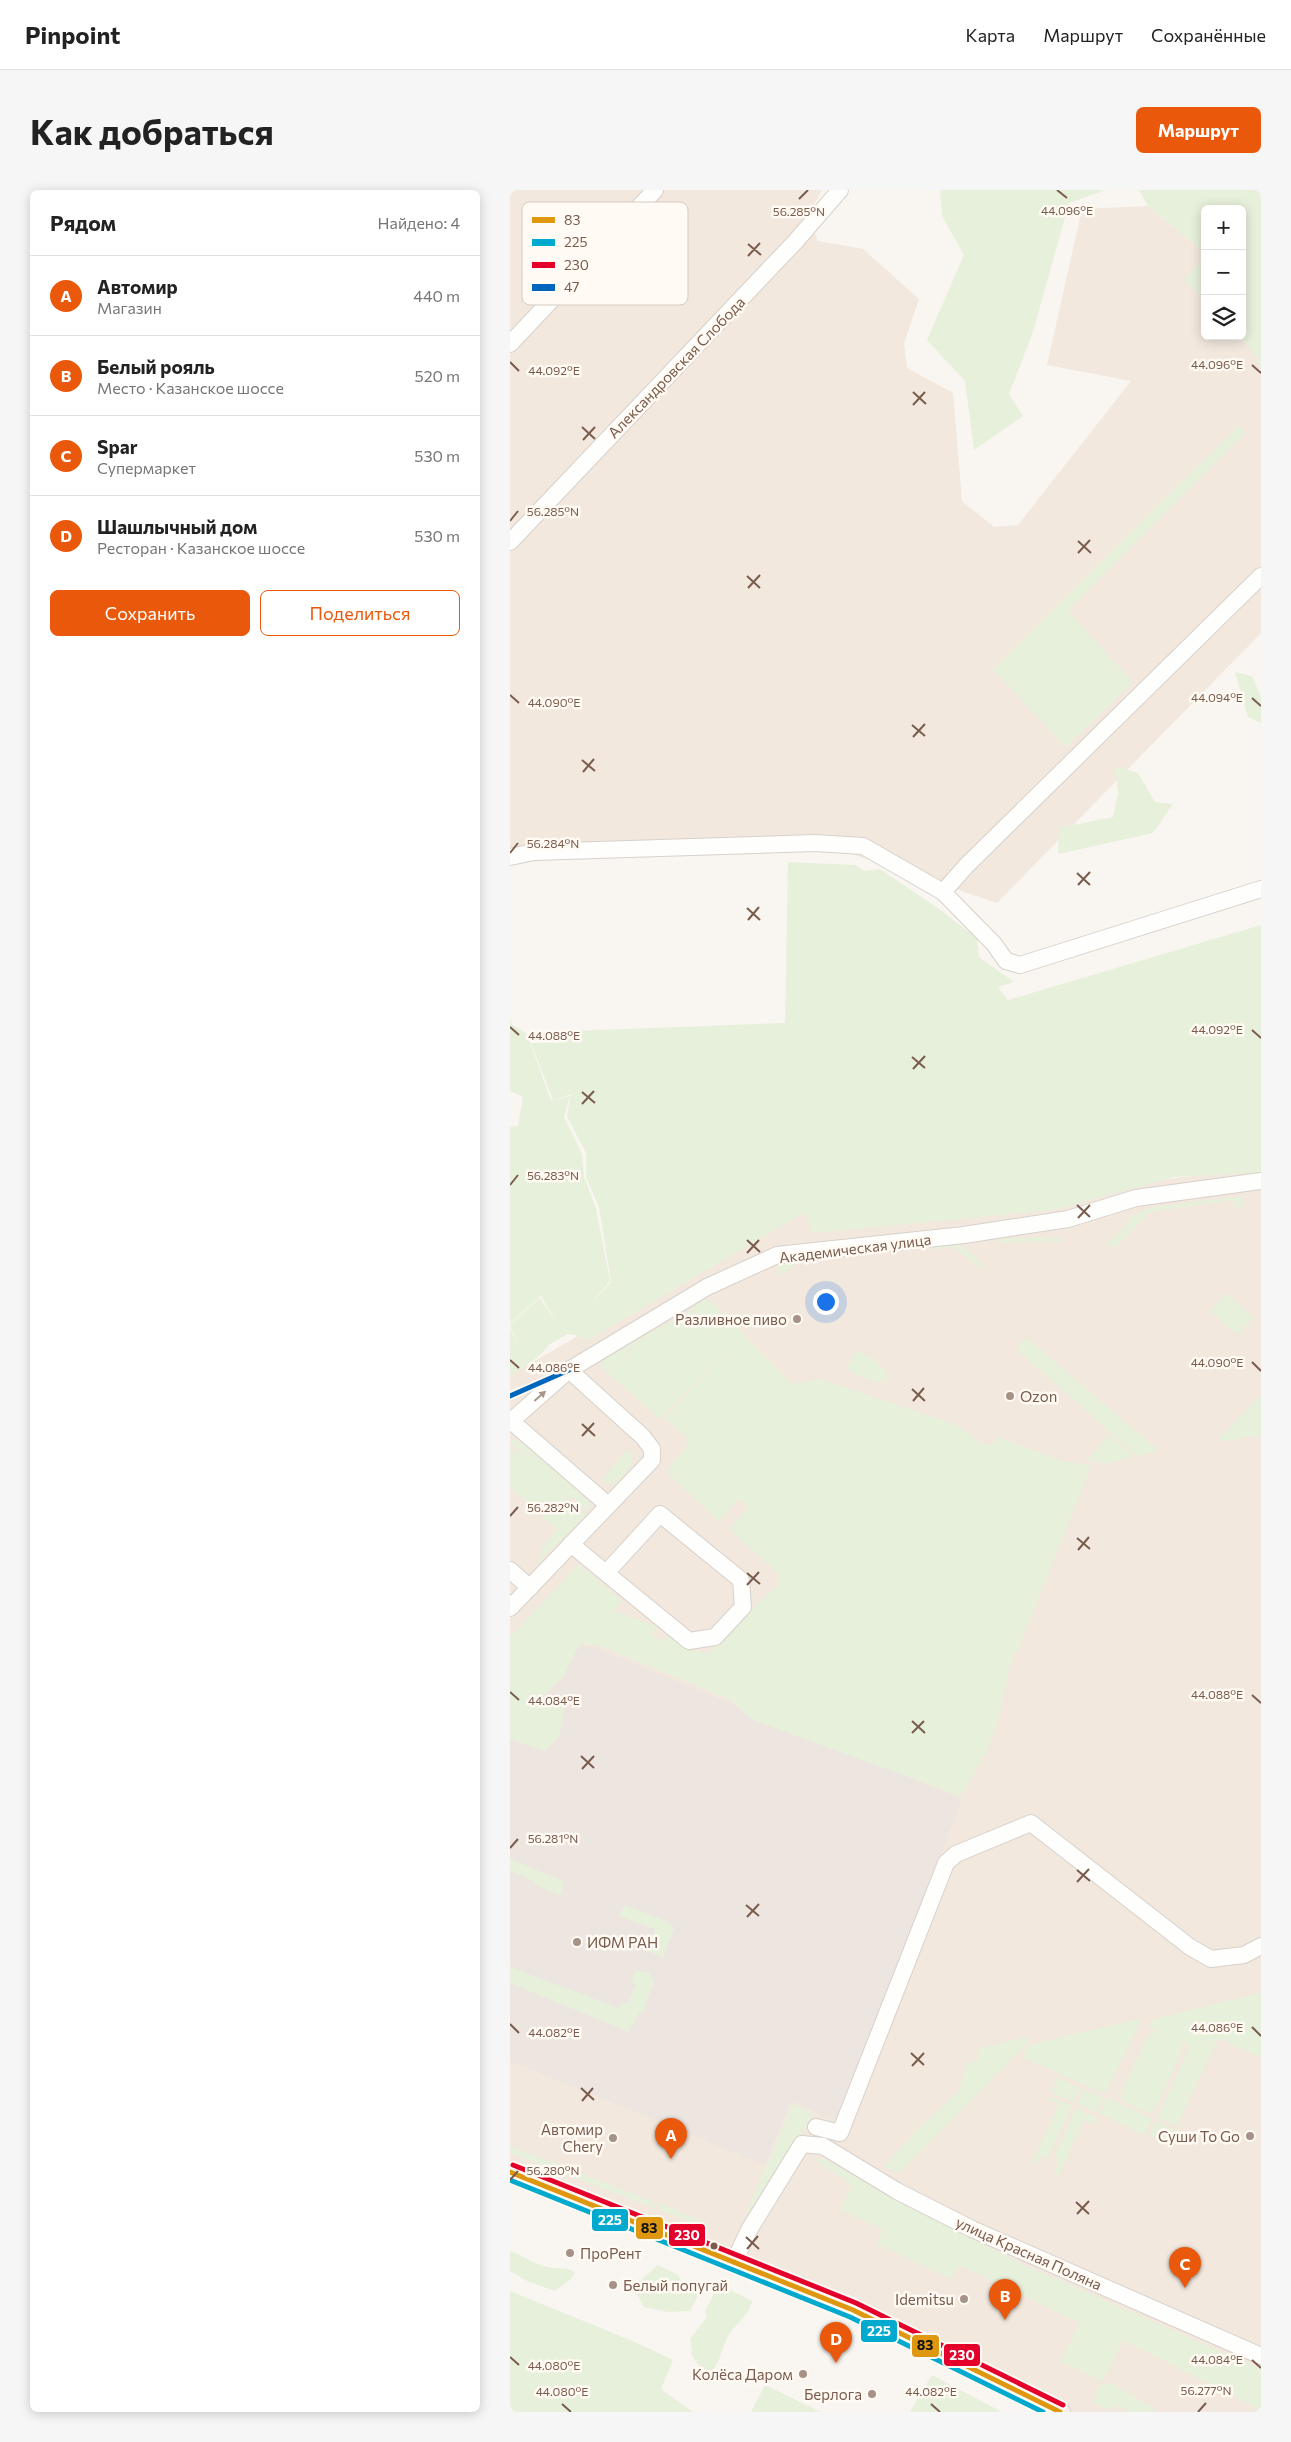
<!DOCTYPE html>
<html lang="ru">
<meta charset="utf-8">
<style>
:root{--surface:#fff;--page:#f6f6f6;--text:#222;--muted:#767676;--line:#e0e0e0;--accent:#ea580c}
body{margin:0;font-family:Commissioner,sans-serif;background:var(--page);color:var(--text)}
.controls{position:absolute;right:15px;top:15px;display:grid;overflow:hidden;border-radius:8px;box-shadow:0 2px 12px #0003}
.controls button{width:45px;height:45px;display:grid;place-items:center;padding:0;border:0;border-bottom:1px solid var(--line);background:var(--surface);color:var(--text);font:25px sans-serif}
.you{position:absolute;left:315px;top:1111px;width:18px;height:18px;margin:-12px;border:4px solid #fff;border-radius:50%;background:#1a73e8;box-shadow:0 0 0 8px #1a73e833}
.badge{display:grid;place-items:center;width:32px;height:32px;border-radius:50%;background:var(--accent);color:#fff;font-size:16px;font-weight:700}
.pin{position:absolute;translate:-50% -41px;filter:drop-shadow(0 1px 2px #0008)}
.pin::after{content:'';position:absolute;top:26px;width:18px;height:15px;background:inherit;clip-path:polygon(0 0,100% 0,50% 100%)}
.list{margin:0;padding:0;list-style:none}
h2{display:flex;justify-content:space-between;align-items:center;height:65px;margin:0;padding:0 20px;font-size:21px}
h2 small{font-size:16px;font-weight:400;color:var(--muted)}
.list li{display:grid;grid-template-columns:32px 1fr auto;gap:15px;align-items:center;box-sizing:border-box;height:80px;padding:0 20px;border-top:1px solid var(--line)}
.list b{display:block;font-size:19px;white-space:nowrap}
.list p{margin:0;font-size:16px;white-space:nowrap;color:var(--muted)}
.list em{font-size:16px;font-style:normal;color:var(--muted)}
.actions{display:flex;gap:10px;padding:15px 20px}
.actions a{flex:1;padding:11px 0;border:1px solid var(--accent);border-radius:8px;text-align:center;font-size:18px;color:var(--accent)}
.actions .main{background:var(--accent);color:#fff}
.icon{flex:none;width:28px;height:28px;fill:none;stroke:currentColor;stroke-width:2;stroke-linecap:round;stroke-linejoin:round}
.map{position:relative;flex:none;width:751px;height:2222px;overflow:hidden;border-radius:8px}
header{display:flex;align-items:center;gap:30px;box-sizing:border-box;height:70px;padding:0 25px;background:var(--surface);border-bottom:1px solid var(--line)}
header strong{font-size:24px}
nav{display:flex;gap:28px;margin-inline-start:auto;font-size:18px}
.intro{display:flex;align-items:center;justify-content:space-between;box-sizing:border-box;height:120px;padding:0 30px}
h1{margin:0;font-size:35px}
.button{padding:12px 22px;border-radius:8px;background:var(--accent);color:#fff;font-size:18px;font-weight:700}
main{display:flex;gap:30px;padding:0 30px}
aside{flex:1;background:var(--surface);border-radius:8px;box-shadow:0 2px 12px #0003}
.map>svg:first-child{display:block}
</style>
<header>
<strong>Pinpoint</strong>
<nav><a>Карта</a><a>Маршрут</a><a>Сохранённые</a></nav>
</header>
<div class="intro"><h1>Как добраться</h1><a class="button">Маршрут</a></div>
<main>
<aside>
<h2>Рядом<small>Найдено: 4</small></h2>
<ul class="list">
<li><span class="badge">A</span><div><b>Автомир</b><p>Магазин</p></div><em>440 m</em></li>
<li><span class="badge">B</span><div><b>Белый рояль</b><p>Место · Казанское шоссе</p></div><em>520 m</em></li>
<li><span class="badge">C</span><div><b>Spar</b><p>Супермаркет</p></div><em>530 m</em></li>
<li><span class="badge">D</span><div><b>Шашлычный дом</b><p>Ресторан · Казанское шоссе</p></div><em>530 m</em></li>
</ul>
<div class="actions"><a class="main">Сохранить</a><a>Поделиться</a></div>
</aside>
<div class="map">
<svg width="751" height="2222" viewBox="0 0 751 2222">
<rect width="100%" height="100%" fill="#f9f5f0"/>
<g fill="#f2e8de">
<path d="M0,0H312L298,26L308,51L353,59L409,109L394,153L397,178L443,203L452,311L484,337L508,335L621,191L537,175L572,19L638,16L695,63V67L674,90L695,111V146H729L747,166L751,181V443L487,713L327,659L0,669Z"/>
<path d="M751,977V2222H562L0,1994V1185L330,996L551,1003Z"/>
</g>
<path fill="#ede5e0" d="M74,1455L81,1456L452,1609L328,1932L281,1911L255,1975L0,1871V1500Z"/>
<g fill="#e7f0db" fill-rule="evenodd">
<path d="M430,0H596L559,13L523,142L499,204L513,226L464,260L455,191L417,150L454,65L432,26Z"/>
<path d="M629,0H751V181L747,166L729,146H732V19H695V63L638,16Z"/>
<path d="M695,67V111L674,90Z"/>
<path d="M729,235L735,243L558,421L623,492L556,557L483,480Z"/>
<path d="M725,482L742,486L751,507V533L738,527Z"/>
<path d="M605,576L628,583L645,612L663,614L643,643L548,664L549,638L603,627L608,604Z"/>
<path d="M278,672L345,675L355,681L370,679L429,719L467,748L469,767L504,792L488,797L498,810L751,735V982L664,987L544,1020L303,1043L295,1022L78,1150L66,1145L58,1144L40,1154L28,1167L0,1186V1137L9,1159L0,1134L30,1108L48,1135L31,1106L0,1133V937L8,936L13,907L0,901V827L1,834L17,844L41,911L43,910L21,853H46L63,841L275,833ZM61,904L57,926L76,963V987L89,1017L101,1092L78,1117L100,1091L86,1019L74,986L72,964L54,927L60,906L44,910Z"/>
<path d="M732,1006L733,1015L725,1021L724,1010L640,1022L605,1058L598,1054L597,1051L602,1050L625,1024L642,1017Z"/>
<path d="M530,1047L551,1049V1052L530,1051L487,1053V1049Z"/>
<path d="M447,1052L474,1075L471,1079L444,1057L404,1060L403,1056Z"/>
<path d="M367,1058V1063C340,1065 290,1061 273,1086L266,1078L289,1065Z"/>
<path d="M716,1103L743,1127L728,1145L700,1121Z"/>
<path d="M198,1108L282,1194L310,1189L449,1236L470,1253L481,1255L488,1247L549,1270L581,1276L509,1457C496,1476 496,1501 490,1523C483,1552 467,1581 450,1606L243,1530L217,1508L87,1455L74,1454L72,1450L54,1486L33,1507L55,1513L50,1545L35,1561L0,1549V1447L69,1374L112,1411L103,1421L148,1437L141,1445L153,1452L160,1445L176,1459L197,1464L268,1394L269,1384L219,1339L238,1317L228,1309L209,1331L160,1286L159,1277L175,1260L178,1249L155,1228L220,1160L150,1229L99,1184L134,1146L182,1120L216,1156L181,1117Z"/>
<path d="M133,1146L98,1183L91,1176L95,1169Z"/>
<path d="M516,1147L649,1261L627,1266L506,1159Z"/>
<path d="M346,1161C358,1163 374,1176 378,1187L376,1191C365,1194 343,1186 337,1177Z"/>
<path d="M751,1205V1245L706,1252Z"/>
<path d="M599,1245L624,1266L599,1273L576,1271Z"/>
<path d="M3,1249L12,1252L80,1312L78,1321L61,1307L63,1303L58,1308L76,1324L27,1374L33,1356L47,1339L0,1297V1258L7,1264L3,1268H4L13,1258L65,1302L13,1257L9,1261L0,1253Z"/>
<path d="M116,1260L121,1264L122,1275L105,1294L93,1292V1288Z"/>
<path d="M0,1669L51,1690L54,1694L50,1705L25,1695L24,1691L0,1681Z"/>
<path d="M114,1715L159,1732L164,1739L153,1768L138,1761L145,1739L109,1726Z"/>
<path d="M0,1777L109,1818L112,1813H118L125,1795L121,1791L126,1780L140,1783L144,1792L133,1821L129,1823L119,1842L0,1793Z"/>
<path d="M751,1803V1867L708,1848L667,1936L648,1927L680,1856L670,1851L672,1861L645,1920L638,1923L613,1911L611,1903L638,1845L647,1841L657,1845L640,1837L644,1829Z"/>
<path d="M632,1828L595,1904L514,1868L515,1861L519,1855Z"/>
<path d="M518,1847L519,1852L389,1983L373,1977L407,1940L450,1900L457,1873L467,1870L469,1858Z"/>
<path d="M548,1888L570,1898L563,1912L541,1902Z"/>
<path d="M574,1900L593,1907L588,1923L567,1914Z"/>
<path d="M539,1906L562,1916L538,1968L531,1965L527,1975L522,1973L549,1914L538,1909Z"/>
<path d="M596,1907L642,1929L635,1945L591,1924Z"/>
<path d="M283,1914L304,1925L242,2023L237,2021Z"/>
<path d="M566,1918L587,1928L584,1935L574,1930L549,1986L544,1983L549,1973L545,1971L548,1966L545,1965Z"/>
<path d="M646,1931L665,1940L659,1955L639,1946Z"/>
<path d="M0,1956L142,2011L147,2019L0,1963Z"/>
<path d="M313,1968L400,2018L512,2074L751,2179V2222L742,2215L613,2150L593,2191L550,2172L570,2133L449,2075L442,2089L367,2054L372,2039L330,2020L342,1995L305,1970Z"/>
<path d="M148,2012L197,2033L198,2039L150,2020Z"/>
<path d="M0,2061C14,2066 27,2076 42,2078C51,2079 56,2077 65,2082L61,2089L45,2101L19,2092L0,2081Z"/>
<path d="M148,2075L168,2085L171,2091L179,2092L189,2104L180,2121L158,2122L134,2117L127,2104L129,2092Z"/>
<path d="M218,2099L242,2111C239,2126 226,2133 218,2146C211,2160 210,2177 196,2186L181,2164L182,2160L180,2149L197,2127L195,2122L204,2103H211Z"/>
<path d="M0,2101L125,2152L163,2170L151,2199L183,2222H0Z"/>
<path d="M422,2185L492,2222H400Z"/>
<path d="M601,2193L642,2217L647,2222H619L607,2215L601,2220L583,2213L590,2195Z"/>
<path d="M255,2195L311,2222H241Z"/>
</g>
<g fill="none" stroke-linecap="round" stroke-linejoin="round">
<g stroke="#d7d1cb" stroke-width="18">
<g id="minor">
<path d="M0,154L145,0"/>
<path d="M0,352L285,52L330,0"/>
<path d="M0,667L24,662L305,653L353,656L433,702L457,675L751,386"/>
<path d="M433,702L484,754L496,771L510,775L751,699"/>
<path d="M1,1231L98,1315"/>
<path d="M0,1232L59,1180L197,1097L267,1065L454,1045L558,1029L626,1008L751,991"/>
<path d="M61,1354L74,1365L179,1451L205,1447L233,1417L231,1390L150,1324L96,1383"/>
<path d="M0,1380L20,1398"/>
<path d="M0,1418L142,1270V1259L133,1247L59,1180"/>
<path d="M306,1937L330,1943L436,1673L446,1664L521,1633L680,1757L701,1769L734,1765L751,1756"/>
<path d="M224,2072L239,2040L292,1954L313,1956L387,2001L462,2039L751,2166"/>
</g>
</g>
<g stroke="#dad1cc" stroke-width="22">
<path id="major" d="M0,1982L343,2120L550,2222"/>
</g>
<use href="#minor" stroke="#fefefd" stroke-width="16"/>
<use href="#major" stroke="#f3eee8" stroke-width="20"/>
<g stroke="#fffaf3" stroke-width="9">
<path id="bus-1" d="M0,1982L343,2120L550,2222"/>
</g>
<g stroke="#fffaf3" stroke-width="9">
<path id="bus-2" d="M0,1990L340,2127L533,2222"/>
</g>
<g stroke="#fffaf3" stroke-width="9">
<path id="bus-3" d="M3,1975L346,2113L553,2215"/>
</g>
<g stroke="#fffaf3" stroke-width="9">
<path id="bus-4" d="M0,1206L59,1180"/>
</g>
<use href="#bus-1" stroke="#de970f" stroke-width="5"/>
<use href="#bus-2" stroke="#00a9ce" stroke-width="5"/>
<use href="#bus-3" stroke="#e4002b" stroke-width="5"/>
<use href="#bus-4" stroke="#0065bd" stroke-width="5"/>
</g>
<defs><path id="oneway-solid" d="M-6-.8H1V-3.2L6.5 0L1 3.2V.8H-6Z" transform="scale(1.25)"/></defs>
<use fill="#a8958b" href="#oneway-solid" transform="translate(30 1206) rotate(-41)"/>
<path fill="none" stroke="#7a5c4d" stroke-width="2" d="M547,0L557,8M289,9L298,0M238,54L251,65M238,66L250,53M0,172L9,181M742,175L751,183M403,202L416,214M403,215L415,202M72,237L85,249M73,250L85,237M0,331L8,321M568,351L581,363M568,363L580,350M237,386L250,398M238,398L250,385M0,505L9,513M742,508L751,516M402,535L415,546M403,547L415,534M72,570L85,581M73,582L84,569M0,663L8,653M567,683L580,695M568,695L580,682M237,718L250,730M238,730L249,717M0,837L9,845M742,840L751,848M402,867L415,878M403,879L415,866M72,902L85,913M72,914L84,901M0,995L8,985M567,1015L580,1027M568,1028L580,1015M237,1050L250,1062M237,1063L249,1050M0,1170L9,1178M742,1172L751,1181M402,1199L415,1211M403,1211L414,1198M72,1234L85,1246M72,1246L84,1233M0,1326L8,1317M567,1348L580,1359M568,1360L579,1347M237,1383L250,1394M237,1395L249,1382M0,1502L9,1510M742,1505L751,1513M402,1531L415,1543M402,1543L414,1531M71,1566L84,1578M72,1579L84,1566M0,1658L8,1649M567,1680L580,1691M567,1692L579,1679M236,1715L249,1726M237,1727L249,1714M0,1834L9,1843M742,1837L751,1846M401,1863L414,1875M402,1876L414,1863M71,1898L84,1910M72,1911L83,1898M0,1990L8,1981M566,2012L579,2024M567,2024L579,2011M236,2047L249,2059M237,2059L248,2046M0,2167L9,2175M742,2170L751,2178M52,2214L61,2222M421,2214L430,2222M688,2222L696,2213"/>
<g fill="#a69286" stroke="#fffaf3" stroke-width="2">
<circle cx="287" cy="1129" r="5"/>
<circle cx="500" cy="1206" r="5"/>
<circle cx="67" cy="1752" r="5"/>
<circle cx="740" cy="1946" r="5"/>
<circle cx="103" cy="1948" r="5"/>
<circle cx="60" cy="2063" r="5"/>
<circle cx="103" cy="2095" r="5"/>
<circle cx="454" cy="2109" r="5"/>
<circle cx="293" cy="2184" r="5"/>
<circle cx="362" cy="2204" r="5"/>
</g>
<circle fill="#7a5c4d" stroke="#fffaf3" stroke-width="2" cx="204" cy="2056" r="4.5"/>
<g text-anchor="middle" dominant-baseline="central" stroke-width="5" stroke-linejoin="round" paint-order="stroke">
<g font-size="15" fill="#7a5c4d" stroke="#fffaf3">
<text transform="translate(166 177) rotate(-46)">Александровская Слобода</text>
<text transform="translate(345 1058) rotate(-7)">Академическая улица</text>
<text transform="translate(519 2063) rotate(24)">улица Красная Поляна</text>
</g>
<g font-size="15" fill="#7a5c4d" stroke="#fffaf3" text-anchor="end">
<text x="277" y="1129">Разливное пиво</text>
<text x="510" y="1206" text-anchor="start">Ozon</text>
<text x="77" y="1752" text-anchor="start">ИФМ РАН</text>
<text x="93" y="1939">Автомир<tspan x="93" dy="17">Chery</tspan></text>
<text x="730" y="1946">Суши To Go</text>
<text x="70" y="2063" text-anchor="start">ПроРент</text>
<text x="113" y="2095" text-anchor="start">Белый попугай</text>
<text x="444" y="2109">Idemitsu</text>
<text x="283" y="2184">Колёса Даром</text>
<text x="352" y="2204">Берлога</text>
</g>
</g>
<rect x="12" y="12" width="166" height="103" rx="8" fill="#fffaf3" stroke="#d7cbc1" stroke-width="1"/>
<rect x="22" y="27" width="23" height="6" fill="#de970f"/>
<rect x="22" y="49" width="23" height="7" fill="#00a9ce"/>
<rect x="22" y="72" width="23" height="6" fill="#e4002b"/>
<rect x="22" y="94" width="23" height="7" fill="#0065bd"/>
<g font-size="14" fill="#7a5c4d">
<text x="54" y="35">83</text>
<text x="54" y="57">225</text>
<text x="54" y="80">230</text>
<text x="54" y="102">47</text>
</g>
<g font-size="12" text-anchor="middle" fill="#7a5c4d" stroke="#fffaf3" stroke-width="5" stroke-linejoin="round" paint-order="stroke">
<text x="557" y="25">44.096°E</text>
<text x="289" y="26">56.285°N</text>
<text x="707" y="179">44.096°E</text>
<text x="44" y="185">44.092°E</text>
<text x="43" y="326">56.285°N</text>
<text x="707" y="512">44.094°E</text>
<text x="44" y="517">44.090°E</text>
<text x="43" y="658">56.284°N</text>
<text x="707" y="844">44.092°E</text>
<text x="44" y="850">44.088°E</text>
<text x="43" y="990">56.283°N</text>
<text x="707" y="1177">44.090°E</text>
<text x="44" y="1182">44.086°E</text>
<text x="43" y="1322">56.282°N</text>
<text x="707" y="1509">44.088°E</text>
<text x="44" y="1515">44.084°E</text>
<text x="43" y="1653">56.281°N</text>
<text x="707" y="1842">44.086°E</text>
<text x="44" y="1847">44.082°E</text>
<text x="43" y="1985">56.280°N</text>
<text x="707" y="2174">44.084°E</text>
<text x="44" y="2180">44.080°E</text>
<text x="696" y="2205">56.277°N</text>
<text x="52" y="2206">44.080°E</text>
<text x="421" y="2206">44.082°E</text>
</g>
<g stroke="#fffaf3" stroke-width="2">
<rect x="81" y="2018" width="38" height="24" rx="5" fill="#00a9ce"/>
<rect x="125" y="2026" width="29" height="24" rx="5" fill="#de970f"/>
<rect x="158" y="2033" width="38" height="24" rx="5" fill="#e4002b"/>
<rect x="350" y="2129" width="38" height="24" rx="5" fill="#00a9ce"/>
<rect x="401" y="2144" width="29" height="24" rx="5" fill="#de970f"/>
<rect x="433" y="2153" width="38" height="24" rx="5" fill="#e4002b"/>
</g>
<g font-size="14" text-anchor="middle" font-weight="bold" fill="#fff">
<text x="100" y="2035">225</text>
<text x="177" y="2050">230</text>
<text x="369" y="2146">225</text>
<text x="452" y="2170">230</text>
</g>
<g font-size="14" text-anchor="middle" font-weight="bold" fill="#111">
<text x="139" y="2043">83</text>
<text x="415" y="2160">83</text>
</g>
</svg>
<div class="controls">
<button>+</button>
<button>−</button>
<button><svg class="icon" aria-label="layers" viewBox="0 0 24 24"><path d="M12 4l9 5-9 5-9-5zM3 14l9 5 9-5"/></svg></button>
</div>
<div class="you"></div>
<div class="pin badge" style="left:161px;top:1969px">A</div>
<div class="pin badge" style="left:495px;top:2130px">B</div>
<div class="pin badge" style="left:675px;top:2098px">C</div>
<div class="pin badge" style="left:326px;top:2173px">D</div>
</div>
</main>
